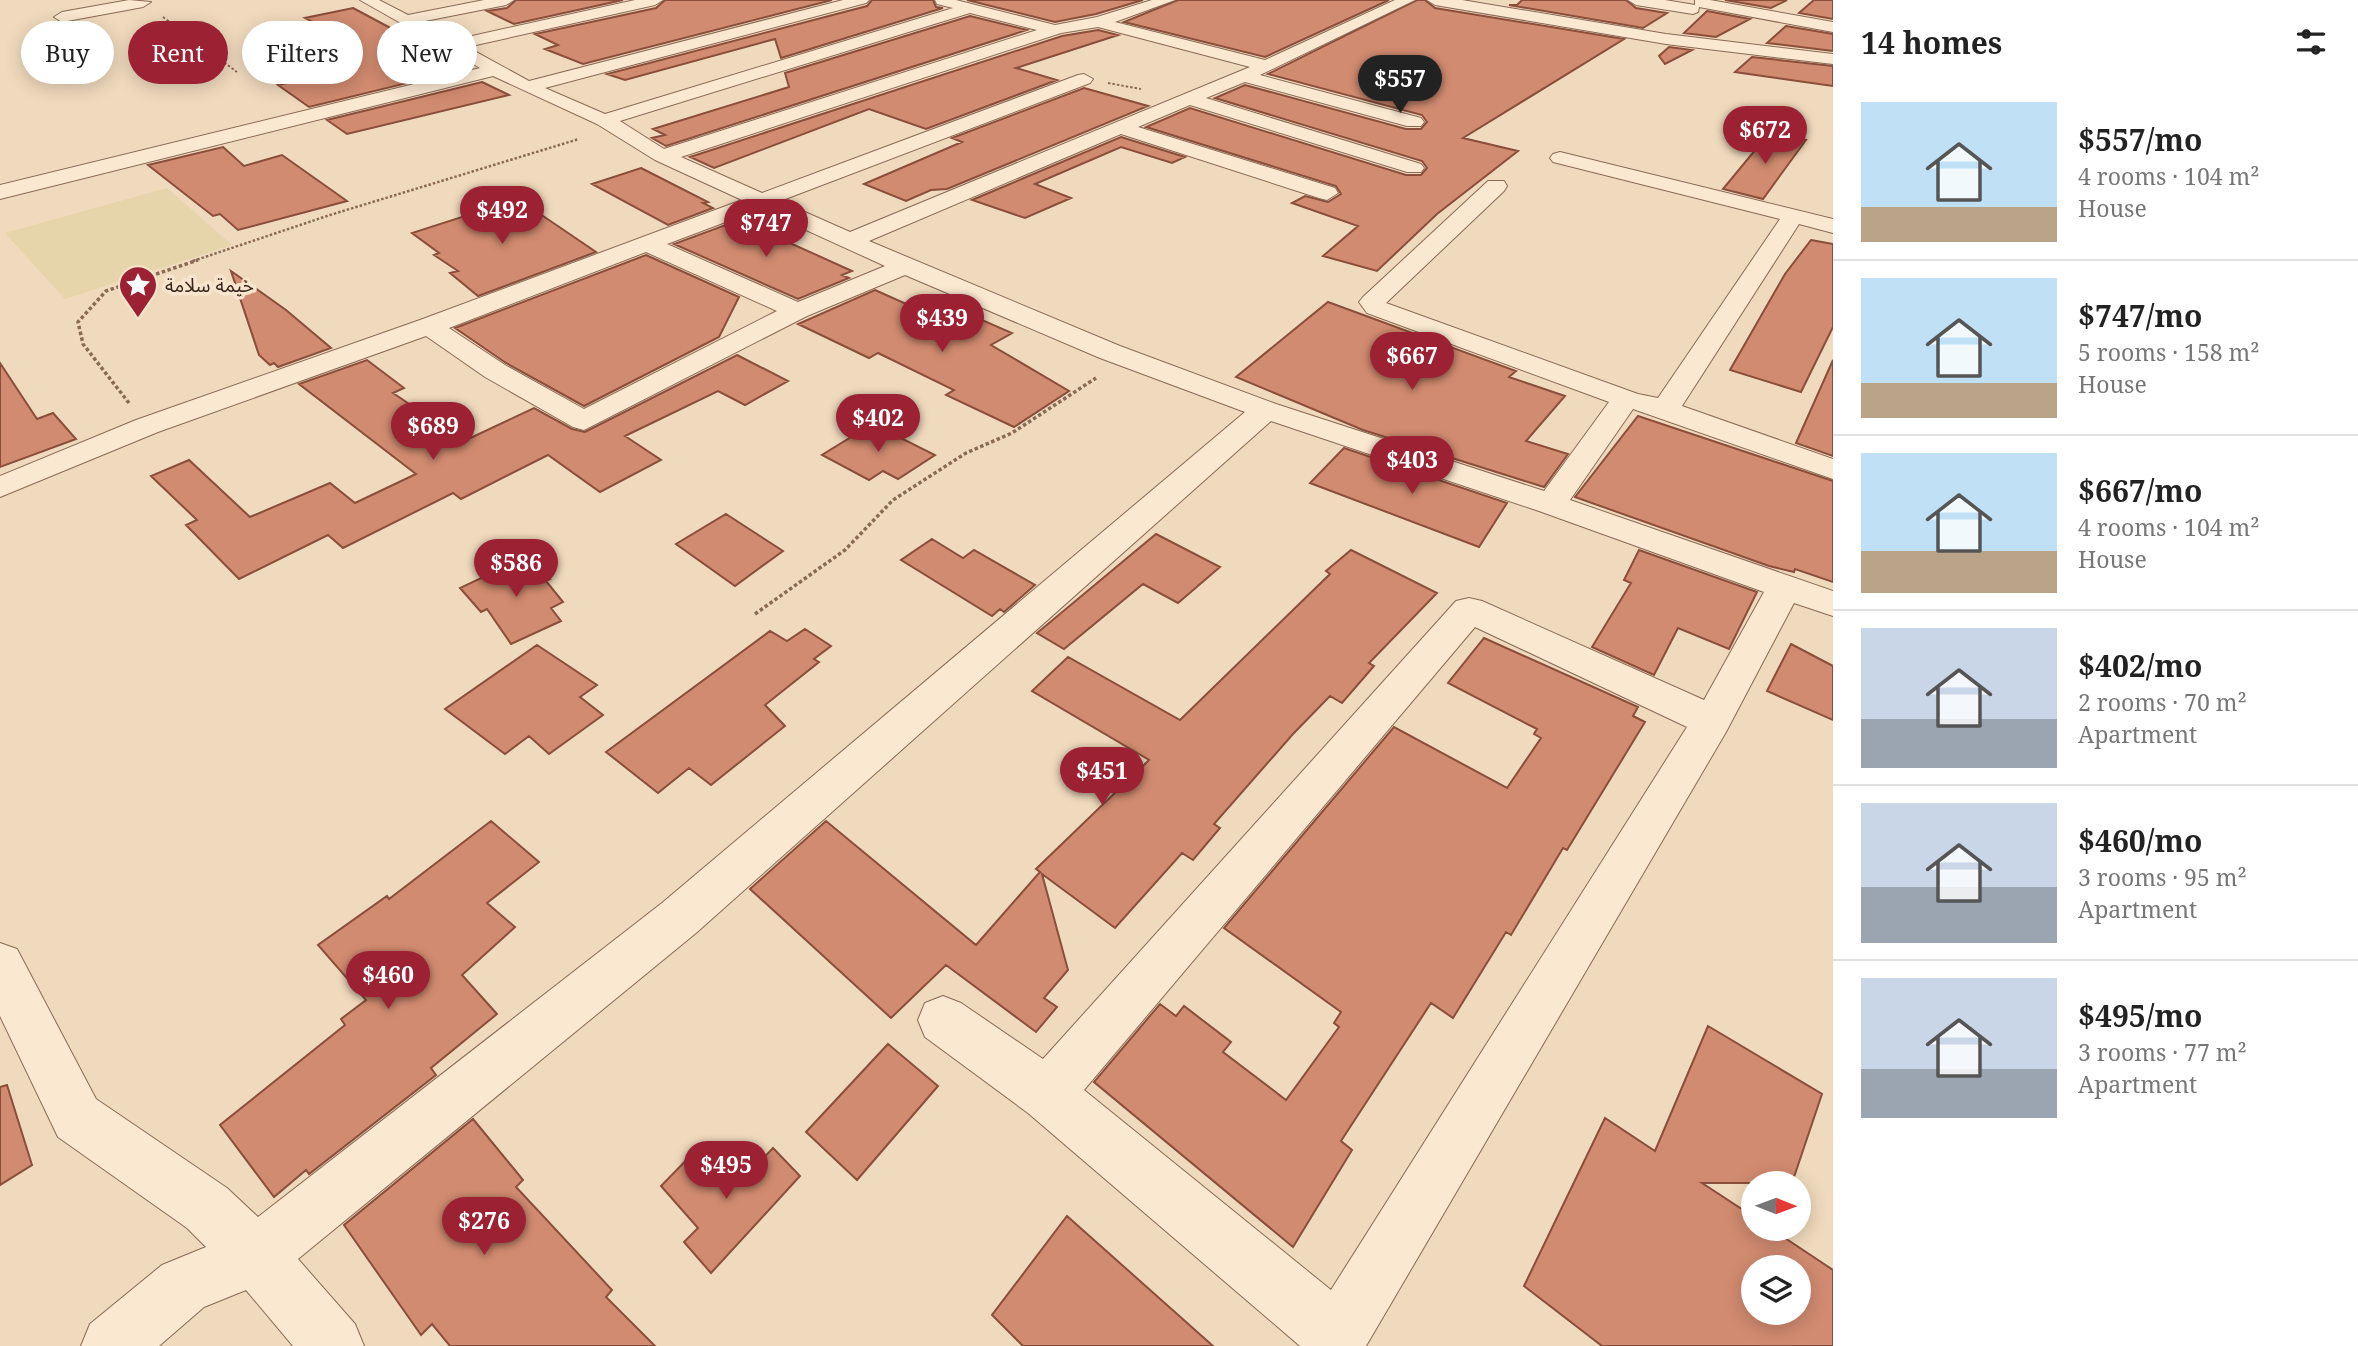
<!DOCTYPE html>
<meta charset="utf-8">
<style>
:root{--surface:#fff;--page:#f6f6f6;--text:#222;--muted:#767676;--line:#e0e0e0;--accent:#9c2233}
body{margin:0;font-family:"Noto Serif","Noto Sans Arabic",serif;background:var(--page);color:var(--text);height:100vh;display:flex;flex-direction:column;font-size:26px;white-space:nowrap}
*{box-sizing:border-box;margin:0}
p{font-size:23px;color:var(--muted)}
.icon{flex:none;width:38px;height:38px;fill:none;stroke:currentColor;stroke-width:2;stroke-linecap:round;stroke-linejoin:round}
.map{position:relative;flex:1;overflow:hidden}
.details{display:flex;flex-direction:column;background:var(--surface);width:525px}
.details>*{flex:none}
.top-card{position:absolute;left:21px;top:21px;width:665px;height:63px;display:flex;gap:14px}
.needle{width:46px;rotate:91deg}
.controls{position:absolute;left:1741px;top:1171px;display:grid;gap:14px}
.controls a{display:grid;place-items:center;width:70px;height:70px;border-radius:50%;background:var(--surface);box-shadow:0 4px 18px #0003;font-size:35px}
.price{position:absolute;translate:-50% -60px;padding:0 16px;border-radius:24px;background:var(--accent);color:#fff;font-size:23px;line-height:46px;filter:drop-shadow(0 2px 4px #0008)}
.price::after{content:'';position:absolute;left:50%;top:42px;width:21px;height:16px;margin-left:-10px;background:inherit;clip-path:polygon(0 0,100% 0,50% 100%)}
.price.active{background:#222;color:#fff}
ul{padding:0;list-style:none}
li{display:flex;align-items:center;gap:21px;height:175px;padding:0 28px}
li+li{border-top:2px solid var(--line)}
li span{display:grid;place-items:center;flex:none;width:196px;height:140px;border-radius:0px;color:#555}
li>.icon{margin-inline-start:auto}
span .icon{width:84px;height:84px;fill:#fffc;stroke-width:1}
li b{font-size:30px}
h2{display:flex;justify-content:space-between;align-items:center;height:84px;padding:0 28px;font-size:30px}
.tag{padding:0 24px;border-radius:32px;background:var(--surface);box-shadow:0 4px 18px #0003;font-size:24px;line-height:63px}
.tag.active{background:var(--accent);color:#fff}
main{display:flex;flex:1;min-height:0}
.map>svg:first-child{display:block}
</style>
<main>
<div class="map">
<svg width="1833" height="1346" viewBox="0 0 1833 1346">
<rect width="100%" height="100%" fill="#f0dabd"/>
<path fill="#e6d4aa" d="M 167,188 L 232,245 L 65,299 L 5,233 Z"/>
<path fill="#d18b70" stroke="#8a4e3a" stroke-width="2" fill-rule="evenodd" d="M 516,0 L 623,0 L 514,24 L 487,11 L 507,8 Z
M 665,0 L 832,0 L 583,64 L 545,49 L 558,45 L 535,34 L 656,8 Z
M 872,0 L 933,0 L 936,7 L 943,8 L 781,58 L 775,39 L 625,80 L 607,74 L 867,6 Z
M 967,0 L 1143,0 L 1096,14 L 1055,22 Z
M 1178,0 L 1389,0 L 1265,57 L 1124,22 Z
M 1417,0 L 1425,0 L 1435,8 L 1624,39 L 1463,138 L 1518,151 L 1437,214 L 1377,271 L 1323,256 L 1358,226 L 1292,203 L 1305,196 L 1328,202 L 1341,194 L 1336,186 L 1146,127 L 1190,108 L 1406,175 L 1421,175 L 1427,168 L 1422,161 L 1215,98 L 1245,85 L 1406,129 L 1421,129 L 1427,122 L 1422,115 L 1268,74 Z
M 1522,0 L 1626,0 L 1636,8 L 1667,13 L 1643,28 L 1509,5 L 1517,5 Z
M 1725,0 L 1787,0 L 1771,8 Z
M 1814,0 L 1833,0 L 1833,19 L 1799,13 Z
M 353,8 L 426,47 L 465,69 L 309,107 L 278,85 L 357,68 L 340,56 L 352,54 L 333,42 L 346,39 L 305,18 Z
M 1707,11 L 1750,19 L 1716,37 L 1684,33 Z
M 970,16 L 1027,30 L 666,146 L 652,138 L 665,135 L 653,129 L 789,87 L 785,73 Z
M 1786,26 L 1833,34 L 1833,51 L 1767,43 Z
M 1098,30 L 1118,35 L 1016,68 L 1057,80 L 926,129 L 869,109 L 714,168 L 690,157 L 1062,36 Z
M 1669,47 L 1692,50 L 1665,64 L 1659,56 Z
M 1752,57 L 1833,66 L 1833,86 L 1735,72 Z
M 482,82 L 509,95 L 347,134 L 327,120 Z
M 1084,88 L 1148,106 L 947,189 L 931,190 L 906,201 L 864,184 L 962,142 L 952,138 Z
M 1770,132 L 1806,140 L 1763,199 L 1723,189 Z
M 1121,137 L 1185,157 L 1172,163 L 1121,147 L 1035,184 L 1071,198 L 1025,218 L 972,200 Z
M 223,147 L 244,166 L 282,155 L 347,201 L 238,230 L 220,214 L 213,216 L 148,165 Z
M 641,168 L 708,202 L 703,203 L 713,208 L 668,225 L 592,184 Z
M 518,199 L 596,252 L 478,296 L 450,273 L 458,271 L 434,255 L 439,253 L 412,233 Z
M 739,220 L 852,271 L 842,275 L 849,278 L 798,299 L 674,244 Z
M 1811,240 L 1833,244 L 1833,327 L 1801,392 L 1730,370 L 1785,274 Z
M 646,255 L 739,297 L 719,337 L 584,406 L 506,363 L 455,328 Z
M 231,271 L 286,310 L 331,348 L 278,367 L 274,363 L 270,365 L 259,355 Z
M 875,290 L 955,326 L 973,316 L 1012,333 L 991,345 L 1069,391 L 1014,427 L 946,395 L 954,390 L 878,353 L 869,358 L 798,324 Z
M 1328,302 L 1516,371 L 1509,377 L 1565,396 L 1526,441 L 1568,454 L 1544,487 L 1363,430 L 1236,377 Z
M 737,355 L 788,381 L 745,405 L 718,391 L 625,436 L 661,460 L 600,492 L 548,455 L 461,499 L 453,493 L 343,548 L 328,535 L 239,579 L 186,525 L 197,520 L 151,476 L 189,460 L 250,517 L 330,483 L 355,503 L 416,474 L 299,384 L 367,360 L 404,388 L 393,393 L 464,441 L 534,408 L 572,429 L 585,432 Z
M 1833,360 L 1833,456 L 1796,443 Z
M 0,363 L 37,419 L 53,413 L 76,439 L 0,467 Z
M 1638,416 L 1833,481 L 1833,582 L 1795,569 L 1794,572 L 1769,566 L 1575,497 Z
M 869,426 L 877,426 L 935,455 L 898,479 L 883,471 L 869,480 L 822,455 Z
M 1344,448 L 1507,503 L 1479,547 L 1310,483 Z
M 726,514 L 783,551 L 735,586 L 676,544 Z
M 1156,534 L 1220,567 L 1178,603 L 1143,584 L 1064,649 L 1037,633 Z
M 932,539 L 963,558 L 974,550 L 1035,585 L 1004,612 L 1000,609 L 992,616 L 901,560 Z
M 1351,550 L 1437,593 L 1369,663 L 1374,666 L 1342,703 L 1330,696 L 1293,734 L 1214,824 L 1220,828 L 1193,860 L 1182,853 L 1115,928 L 1042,874 L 1068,970 L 1044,998 L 1057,1007 L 1036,1032 L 946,965 L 891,1018 L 750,889 L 826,821 L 976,945 L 1040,872 L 1036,869 L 1149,760 L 1032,691 L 1068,657 L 1180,720 L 1330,574 L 1326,571 Z
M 1639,550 L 1757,592 L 1729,649 L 1678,628 L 1654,675 L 1592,647 L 1631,583 L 1624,580 Z
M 528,556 L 550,579 L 546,581 L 563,602 L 551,608 L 561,621 L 511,644 L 487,609 L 481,612 L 460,588 Z
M 805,629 L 831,646 L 814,659 L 819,662 L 765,705 L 785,726 L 711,785 L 689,768 L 658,793 L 606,752 L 770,631 L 787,641 Z
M 1484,638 L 1638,707 L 1633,716 L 1645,722 L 1567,850 L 1563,848 L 1511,935 L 1506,932 L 1453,1018 L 1431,1003 L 1341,1141 L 1352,1150 L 1293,1247 L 1094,1082 L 1160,1004 L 1176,1016 L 1184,1006 L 1231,1042 L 1223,1052 L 1286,1100 L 1339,1027 L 1334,1023 L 1341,1012 L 1224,928 L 1394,727 L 1507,788 L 1541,738 L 1534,734 L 1537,729 L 1448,683 Z
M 1791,644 L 1833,666 L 1833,720 L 1767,691 Z
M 537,645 L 597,685 L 580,697 L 603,715 L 549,754 L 529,736 L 505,754 L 445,709 Z
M 491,821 L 539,862 L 487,903 L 515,927 L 462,975 L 497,1014 L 431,1068 L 436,1075 L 309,1174 L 306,1170 L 274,1197 L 220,1125 L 345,1025 L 341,1019 L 366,1000 L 318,945 L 387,896 L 389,899 Z
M 1708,1026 L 1822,1094 L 1792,1183 L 1702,1183 L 1754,1217 L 1754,1228 L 1770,1228 L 1833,1270 L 1833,1346 L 1602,1346 L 1524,1286 L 1605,1118 L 1655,1151 ZM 1754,1267 L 1799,1267 L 1799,1312 L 1754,1312 Z
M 888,1044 L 938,1086 L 857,1180 L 806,1132 Z
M 7,1085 L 32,1165 L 0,1185 L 0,1087 Z
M 473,1119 L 523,1180 L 516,1187 L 612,1290 L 606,1297 L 655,1346 L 450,1346 L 432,1324 L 421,1335 L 344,1225 Z
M 701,1145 L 739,1184 L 773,1148 L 800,1176 L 711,1273 L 684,1242 L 698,1228 L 661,1186 Z
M 1067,1216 L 1213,1346 L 1023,1346 L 992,1315 Z"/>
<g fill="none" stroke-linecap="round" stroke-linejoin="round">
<defs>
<path id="minor" d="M 129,0 L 151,2 L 143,7 L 62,22 L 54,17 L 62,12 Z
M 360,0 L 379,0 L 408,15 L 484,0 L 514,0 L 506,5 L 420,22 L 454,40 L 635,0 L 663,0 L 655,5 L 467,47 L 529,81 L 843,0 L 869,0 L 866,3 L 545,88 L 605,114 L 953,8 L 937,4 L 935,0 L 956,0 L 1055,25 L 1097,17 L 1152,0 L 1175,0 L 1115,22 L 1265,60 L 1395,0 L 1415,0 L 1260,75 L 1421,118 L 1424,122 L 1421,126 L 1407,126 L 1245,82 L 1206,98 L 1421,164 L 1424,168 L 1421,172 L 1407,172 L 1190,105 L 1138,127 L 1335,188 L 1338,193 L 1327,200 L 1319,198 L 1121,134 L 869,241 L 1120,346 L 1276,404 L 1544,491 L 1609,402 L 1367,313 L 1359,302 L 1363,297 L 1488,181 L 1504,181 L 1507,186 L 1504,191 L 1386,303 L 1638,394 L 1658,398 L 1780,219 L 1553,162 L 1550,158 L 1553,154 L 1560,152 L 1833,219 L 1833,233 L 1799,224 L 1682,406 L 1833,459 L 1833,479 L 1633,409 L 1570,500 L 1833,591 L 1833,616 L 1794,603 L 1726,732 L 1366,1346 L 1300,1346 L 1028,1113 L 925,1037 L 918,1020 L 925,1003 L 943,996 L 961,1003 L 1043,1059 L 1456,601 L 1469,598 L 1482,601 L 1704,700 L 1764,592 L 1539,511 L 1271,421 L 696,933 L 298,1259 L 355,1324 L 364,1346 L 293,1346 L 246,1290 L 204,1307 L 159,1346 L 81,1346 L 90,1324 L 162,1265 L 206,1247 L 187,1228 L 58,1137 L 0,1016 L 0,943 L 17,949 L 96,1099 L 227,1188 L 258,1217 L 662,903 L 1245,412 L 1100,358 L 905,275 L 807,316 L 584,430 L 573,427 L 485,377 L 426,336 L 158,432 L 0,497 L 0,476 L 136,420 L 420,320 L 742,200 L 655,160 L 597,124 L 493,76 L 0,199 L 0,185 L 480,68 ZM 970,13 L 1037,30 L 664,149 L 620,121 ZM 1098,27 L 1250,67 L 850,232 L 780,201 L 1090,83 L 1093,79 L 1084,74 L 1078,75 L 762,193 L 681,157 L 1061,33 ZM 760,209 L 885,266 L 798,302 L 667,244 ZM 646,252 L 777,311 L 584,409 L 505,365 L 449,328 ZM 1475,627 L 1687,727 L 1331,1290 L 1084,1090 Z
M 1427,0 L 1462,0 L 1666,34 L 1833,54 L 1833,64 L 1666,44 L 1435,5 Z
M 1628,0 L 1665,0 L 1695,5 L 1695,0 L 1710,0 L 1833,22 L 1833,32 L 1699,7 L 1698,12 L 1693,14 L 1636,5 Z"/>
</defs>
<use href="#minor" stroke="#896a55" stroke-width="2"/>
<path stroke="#896a55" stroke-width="2" stroke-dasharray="2.5 2" stroke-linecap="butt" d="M 163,17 L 237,72
M 1108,83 L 1141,89"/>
<path stroke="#896a55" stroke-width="2.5" stroke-dasharray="2.5 2" stroke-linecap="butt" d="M 193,261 L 330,215 L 579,139"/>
<path stroke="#896a55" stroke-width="3.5" stroke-dasharray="3.5 2.5" stroke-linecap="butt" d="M 129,403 L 83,344 L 78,322 L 106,291 L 198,260
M 755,614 L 845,550 L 893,500 L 966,453 L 1012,433 L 1096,378"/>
<use href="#minor" fill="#fbe8d0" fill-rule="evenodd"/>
</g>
<defs>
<symbol id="sight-pin" viewBox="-11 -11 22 30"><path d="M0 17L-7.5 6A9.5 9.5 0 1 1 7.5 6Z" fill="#9c2233" stroke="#f7e5cd"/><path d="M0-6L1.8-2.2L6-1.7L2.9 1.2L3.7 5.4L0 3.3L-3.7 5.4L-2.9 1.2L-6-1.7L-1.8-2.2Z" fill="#fff"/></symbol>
</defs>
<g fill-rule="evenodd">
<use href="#sight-pin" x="116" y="263" width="44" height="60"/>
</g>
<g text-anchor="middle" stroke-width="7" stroke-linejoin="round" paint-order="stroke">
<g font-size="19" fill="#37251b" stroke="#f7e5cd" text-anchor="start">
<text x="165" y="292">خيمة سلامة</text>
</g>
</g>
</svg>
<div class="controls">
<a><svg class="needle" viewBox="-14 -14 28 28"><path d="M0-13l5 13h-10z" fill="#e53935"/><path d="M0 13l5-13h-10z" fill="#767676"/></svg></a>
<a><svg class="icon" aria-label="layers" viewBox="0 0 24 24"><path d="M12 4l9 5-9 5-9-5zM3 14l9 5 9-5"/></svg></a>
</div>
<b class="price active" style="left:1400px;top:115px">$557</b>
<b class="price" style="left:1765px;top:166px">$672</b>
<b class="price" style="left:502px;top:246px">$492</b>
<b class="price" style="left:766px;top:259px">$747</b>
<b class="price" style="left:942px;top:354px">$439</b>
<b class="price" style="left:1412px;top:392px">$667</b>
<b class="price" style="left:878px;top:454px">$402</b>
<b class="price" style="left:433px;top:462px">$689</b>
<b class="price" style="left:1412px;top:496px">$403</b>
<b class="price" style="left:516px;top:599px">$586</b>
<b class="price" style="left:1102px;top:807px">$451</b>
<b class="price" style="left:388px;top:1011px">$460</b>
<b class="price" style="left:726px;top:1201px">$495</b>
<b class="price" style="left:484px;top:1257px">$276</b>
<div class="top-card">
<a class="tag">Buy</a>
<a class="tag active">Rent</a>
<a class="tag">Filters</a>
<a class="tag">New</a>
</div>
</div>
<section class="details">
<h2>14 homes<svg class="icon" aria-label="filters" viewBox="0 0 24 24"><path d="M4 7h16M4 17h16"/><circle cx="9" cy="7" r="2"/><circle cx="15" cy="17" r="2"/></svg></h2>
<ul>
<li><span style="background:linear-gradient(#bfe0f5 75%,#b9a48a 0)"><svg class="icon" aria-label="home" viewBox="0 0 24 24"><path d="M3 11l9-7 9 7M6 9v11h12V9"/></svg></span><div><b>$557/mo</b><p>4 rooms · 104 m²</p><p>House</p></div></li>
<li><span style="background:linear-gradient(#bfe0f5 75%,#b9a48a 0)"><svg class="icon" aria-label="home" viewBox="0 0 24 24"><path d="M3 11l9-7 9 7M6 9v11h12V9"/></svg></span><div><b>$747/mo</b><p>5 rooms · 158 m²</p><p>House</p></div></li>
<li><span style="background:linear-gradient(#bfe0f5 70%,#b9a48a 0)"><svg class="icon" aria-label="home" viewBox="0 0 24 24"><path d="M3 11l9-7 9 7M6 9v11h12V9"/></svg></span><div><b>$667/mo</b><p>4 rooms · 104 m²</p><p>House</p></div></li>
<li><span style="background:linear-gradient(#c9d6e8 65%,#9aa5b1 0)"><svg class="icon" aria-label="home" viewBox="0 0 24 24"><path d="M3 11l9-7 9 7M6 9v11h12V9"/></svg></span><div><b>$402/mo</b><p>2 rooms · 70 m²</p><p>Apartment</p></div></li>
<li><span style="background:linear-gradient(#c9d6e8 60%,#9aa5b1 0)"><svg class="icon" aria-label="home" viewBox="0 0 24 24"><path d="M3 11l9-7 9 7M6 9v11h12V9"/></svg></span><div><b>$460/mo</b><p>3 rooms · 95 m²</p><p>Apartment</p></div></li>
<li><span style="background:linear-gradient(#c9d6e8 65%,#9aa5b1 0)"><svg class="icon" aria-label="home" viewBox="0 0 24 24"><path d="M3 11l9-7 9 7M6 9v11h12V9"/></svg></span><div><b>$495/mo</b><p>3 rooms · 77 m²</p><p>Apartment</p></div></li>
</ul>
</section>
</main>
